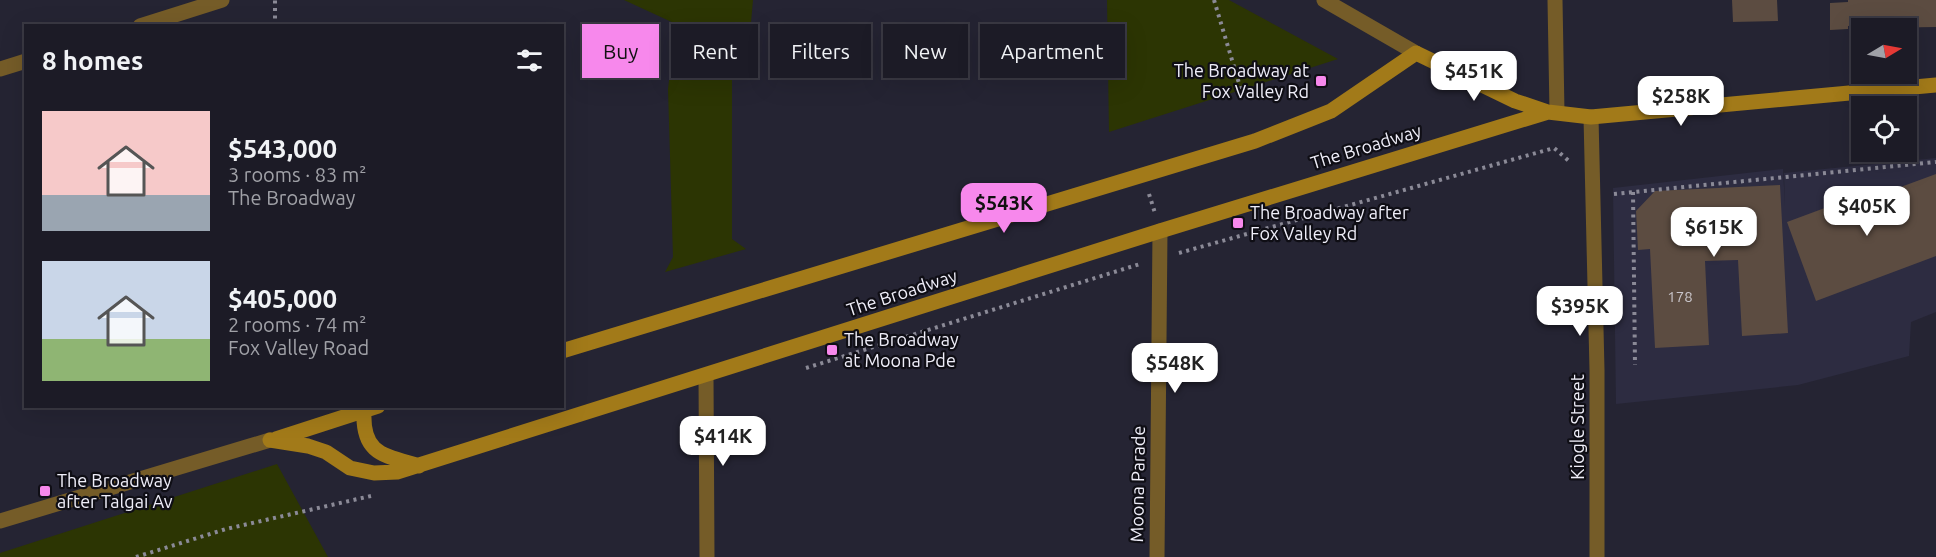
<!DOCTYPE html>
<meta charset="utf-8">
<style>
:root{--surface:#1c1b26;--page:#25242e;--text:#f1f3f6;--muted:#a0a1a7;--line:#3a3943;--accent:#f788ec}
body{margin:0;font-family:Ubuntu,sans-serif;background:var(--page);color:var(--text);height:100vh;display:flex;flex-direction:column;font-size:22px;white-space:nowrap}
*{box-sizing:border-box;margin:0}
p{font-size:20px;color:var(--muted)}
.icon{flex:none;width:33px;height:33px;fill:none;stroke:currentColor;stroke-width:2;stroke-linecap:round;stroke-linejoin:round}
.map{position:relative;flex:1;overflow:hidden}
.details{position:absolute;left:24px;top:24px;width:540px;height:384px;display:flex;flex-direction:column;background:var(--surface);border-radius:0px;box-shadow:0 6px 24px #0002,0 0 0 2px var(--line)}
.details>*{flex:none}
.guide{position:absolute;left:582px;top:24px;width:570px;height:54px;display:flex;gap:12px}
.needle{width:39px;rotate:80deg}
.controls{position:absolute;left:1851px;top:18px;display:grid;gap:12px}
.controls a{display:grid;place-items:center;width:66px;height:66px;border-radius:0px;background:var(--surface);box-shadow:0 6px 24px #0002,0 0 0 2px var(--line);font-size:30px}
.price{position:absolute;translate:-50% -51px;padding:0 14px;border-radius:12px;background:#fff;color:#222;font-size:20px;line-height:39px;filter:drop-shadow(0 2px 3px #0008)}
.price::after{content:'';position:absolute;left:50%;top:36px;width:18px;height:14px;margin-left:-9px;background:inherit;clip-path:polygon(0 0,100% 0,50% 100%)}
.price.selected{background:var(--accent);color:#111}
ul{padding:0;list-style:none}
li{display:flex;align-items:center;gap:18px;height:150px;padding:0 18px}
li span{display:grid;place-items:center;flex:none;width:168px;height:120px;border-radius:0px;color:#555}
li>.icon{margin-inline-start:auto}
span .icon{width:72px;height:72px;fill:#fffc;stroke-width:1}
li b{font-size:26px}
h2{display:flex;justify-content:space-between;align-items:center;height:72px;padding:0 18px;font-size:26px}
.tag{padding:0 21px;border-radius:0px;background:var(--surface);box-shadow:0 6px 24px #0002,0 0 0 2px var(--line);font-size:21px;line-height:54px}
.tag.selected{background:var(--accent);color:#111}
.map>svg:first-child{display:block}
</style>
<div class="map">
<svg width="1936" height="557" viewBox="0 0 1936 557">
<rect width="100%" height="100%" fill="#252433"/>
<path fill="#2d2c41" d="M 1936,158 L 1936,312 L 1911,322 L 1909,356 L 1798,385 L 1616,404 L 1613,188 L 1783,169 L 1785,207 L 1784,173 Z"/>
<path fill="#2c3503" d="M 624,0 L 753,0 L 748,56 L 732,63 L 732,239 L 746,249 L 665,272 L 673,257 L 668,89 L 676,24 Z
M 1107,0 L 1229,0 L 1338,59 L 1109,132 Z
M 277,464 L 328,557 L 0,557 L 0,553 Z"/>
<path fill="#5c4c41" d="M 1732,0 L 1777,0 L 1778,21 L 1733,22 Z
M 1848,0 L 1936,0 L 1936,27 L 1873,28 L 1873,25 L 1848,26 L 1848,29 L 1830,30 L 1830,3 L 1848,2 Z
M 1936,174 L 1936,256 L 1816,301 L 1787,222 L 1876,189 L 1879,195 Z
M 1780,185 L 1788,333 L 1742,336 L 1738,260 L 1705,261 L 1709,345 L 1655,348 L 1650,249 L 1638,250 L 1636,211 L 1655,191 Z"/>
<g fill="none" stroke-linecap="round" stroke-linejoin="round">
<path stroke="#8b8a97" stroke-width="4" stroke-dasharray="3 4.5" stroke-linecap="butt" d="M 1214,0 L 1241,90
M 275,26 L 275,0
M 1633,192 L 1635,365
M 1149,194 L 1155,213
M 1614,194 L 1936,162
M 1179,253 L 1554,148 L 1569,161
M 806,368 L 1140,264
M 136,557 L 226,529 L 371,496"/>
<path stroke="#755c28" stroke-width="15" d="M 1324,0 L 1416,53
M 1555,0 L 1557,112
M 140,26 L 222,0
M 0,69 L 26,61
M 1591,117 L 1597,370 L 1597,557
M 706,376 L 707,557
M 0,521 L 270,440
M 1157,557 L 1160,231"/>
<path stroke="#a27a19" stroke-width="15" d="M 562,351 L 1255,141 L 1331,111 L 1416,53 L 1515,101 L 1548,112 L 1591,117 L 1936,85
M 364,411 C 362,454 383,455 419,466
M 276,439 L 378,406
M 270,440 L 308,446 L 326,452 L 350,468 L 374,473 L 397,472 L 1160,231 L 1548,112"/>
</g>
<g fill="#f788ec" stroke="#0f0e15" stroke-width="2">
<rect x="1315" y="75" width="12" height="12" rx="3"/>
<rect x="1232" y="217" width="12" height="12" rx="3"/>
<rect x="826" y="344" width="12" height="12" rx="3"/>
<rect x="39" y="485" width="12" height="12" rx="3"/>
</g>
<g text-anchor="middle" stroke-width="4.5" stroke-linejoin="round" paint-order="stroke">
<g font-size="15" fill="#cac6cb">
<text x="1680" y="302">178</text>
</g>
<g font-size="18" fill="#efeef9" stroke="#0f0e15" text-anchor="start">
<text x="1309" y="77" text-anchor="end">The Broadway at<tspan x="1309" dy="21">Fox Valley Rd</tspan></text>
<text x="1250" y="219">The Broadway after<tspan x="1250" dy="21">Fox Valley Rd</tspan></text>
<text x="844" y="346">The Broadway<tspan x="844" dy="21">at Moona Pde</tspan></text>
<text x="57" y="487">The Broadway<tspan x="57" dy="21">after Talgai Av</tspan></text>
</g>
<g font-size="18" fill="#efeef9" stroke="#0f0e15">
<text transform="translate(1366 147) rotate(-17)" y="6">The Broadway</text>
<text transform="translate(902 293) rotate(-18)" y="6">The Broadway</text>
<text transform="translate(1578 427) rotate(-90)" y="6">Kiogle Street</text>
<text transform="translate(1138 484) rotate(-89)" y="6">Moona Parade</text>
</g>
</g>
</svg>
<div class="controls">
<a><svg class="needle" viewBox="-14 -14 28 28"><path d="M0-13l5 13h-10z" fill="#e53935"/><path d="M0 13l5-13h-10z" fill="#a0a1a7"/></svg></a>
<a><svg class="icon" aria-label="locate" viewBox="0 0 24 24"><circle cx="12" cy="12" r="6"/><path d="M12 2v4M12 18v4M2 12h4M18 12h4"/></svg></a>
</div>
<b class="price" style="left:1474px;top:102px">$451K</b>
<b class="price" style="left:1681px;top:127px">$258K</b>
<b class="price selected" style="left:1004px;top:234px">$543K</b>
<b class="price" style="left:1867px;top:237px">$405K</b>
<b class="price" style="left:1714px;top:258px">$615K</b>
<b class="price" style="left:1580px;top:337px">$395K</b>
<b class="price" style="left:1175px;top:394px">$548K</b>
<b class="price" style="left:723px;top:467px">$414K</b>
<div class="guide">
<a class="tag selected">Buy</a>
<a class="tag">Rent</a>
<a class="tag">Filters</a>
<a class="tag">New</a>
<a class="tag">Apartment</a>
</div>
<section class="details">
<h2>8 homes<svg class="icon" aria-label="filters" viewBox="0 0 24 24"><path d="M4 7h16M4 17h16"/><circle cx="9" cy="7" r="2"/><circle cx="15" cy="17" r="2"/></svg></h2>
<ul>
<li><span style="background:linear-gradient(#f6c9c9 70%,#9aa5b1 0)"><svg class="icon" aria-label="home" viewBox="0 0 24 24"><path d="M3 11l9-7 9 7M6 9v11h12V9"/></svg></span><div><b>$543,000</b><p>3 rooms · 83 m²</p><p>The Broadway</p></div></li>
<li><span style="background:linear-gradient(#c9d6e8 65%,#8fb573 0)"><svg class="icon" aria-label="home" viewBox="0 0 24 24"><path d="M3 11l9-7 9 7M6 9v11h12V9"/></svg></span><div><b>$405,000</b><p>2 rooms · 74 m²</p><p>Fox Valley Road</p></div></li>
</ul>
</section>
</div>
